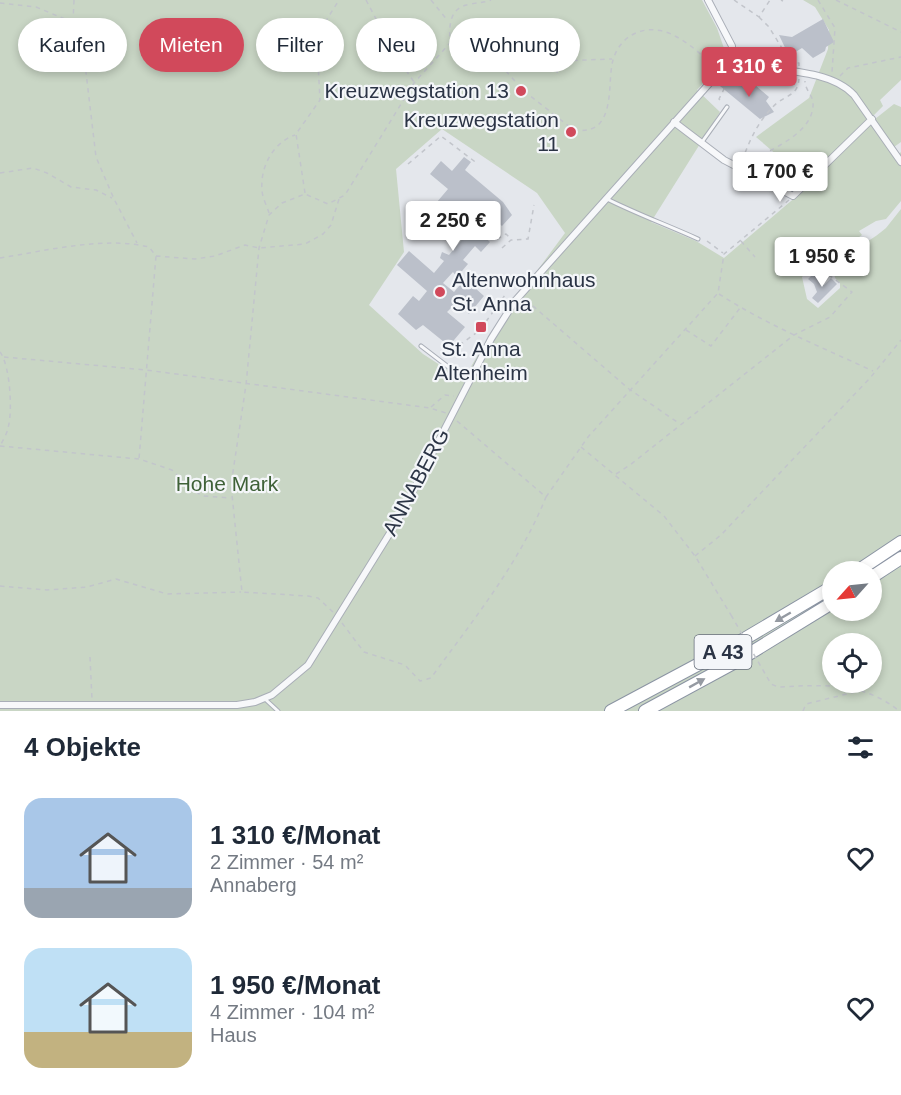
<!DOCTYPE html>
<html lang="de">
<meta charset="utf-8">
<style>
:root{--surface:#fff;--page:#f6f6f7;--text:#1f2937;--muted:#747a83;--accent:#d1495b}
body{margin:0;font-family:Helvetica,sans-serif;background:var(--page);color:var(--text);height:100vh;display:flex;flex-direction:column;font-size:22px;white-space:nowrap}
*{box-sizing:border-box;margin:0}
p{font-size:20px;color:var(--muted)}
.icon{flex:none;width:33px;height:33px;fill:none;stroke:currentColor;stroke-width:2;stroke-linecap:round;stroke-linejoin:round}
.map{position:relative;height:711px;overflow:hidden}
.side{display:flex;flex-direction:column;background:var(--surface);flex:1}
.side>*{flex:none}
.hud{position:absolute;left:18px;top:18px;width:600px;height:54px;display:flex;gap:12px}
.needle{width:39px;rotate:243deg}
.buttons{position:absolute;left:822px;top:561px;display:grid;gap:12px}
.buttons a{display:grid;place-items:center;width:60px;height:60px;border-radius:50%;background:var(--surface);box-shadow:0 3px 9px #0003;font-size:30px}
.price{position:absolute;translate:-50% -51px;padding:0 14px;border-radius:6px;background:#fff;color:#222;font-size:20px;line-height:39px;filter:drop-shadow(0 2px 3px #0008)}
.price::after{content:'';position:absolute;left:50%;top:36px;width:18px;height:14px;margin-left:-9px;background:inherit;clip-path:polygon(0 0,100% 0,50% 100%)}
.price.active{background:var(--accent);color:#fff}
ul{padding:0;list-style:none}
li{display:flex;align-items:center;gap:18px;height:150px;padding:0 24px}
li span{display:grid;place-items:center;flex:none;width:168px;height:120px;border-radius:18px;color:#555}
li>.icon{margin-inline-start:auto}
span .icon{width:72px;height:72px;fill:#fffc;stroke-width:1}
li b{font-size:26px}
h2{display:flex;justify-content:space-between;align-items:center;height:72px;padding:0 24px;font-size:26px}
.pill{padding:0 21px;border-radius:27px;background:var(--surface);box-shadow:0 3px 9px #0003;font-size:21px;line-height:54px}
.pill.active{background:var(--accent);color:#fff}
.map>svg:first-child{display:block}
</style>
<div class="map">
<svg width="901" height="711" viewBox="0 0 901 711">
<rect width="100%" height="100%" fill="#e4e7ec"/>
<path fill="#c9d6c5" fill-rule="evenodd" d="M 0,0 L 702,0 L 717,28 L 727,57 L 697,90 L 720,112 L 651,222 L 696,241 L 724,258 L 811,184 L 756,137 L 809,98 L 828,49 L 829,30 L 815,7 L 803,0 L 901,0 L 901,80 L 880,100 L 883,106 L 873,116 L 875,119 L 894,104 L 901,107 L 901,142 L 894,147 L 899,154 L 901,152 L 901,201 L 886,219 L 876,221 L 859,231 L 862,235 L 852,242 L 849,238 L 846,240 L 849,244 L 833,256 L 830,253 L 809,268 L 802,277 L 807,299 L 818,308 L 840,288 L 840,283 L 835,278 L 834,271 C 847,251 869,243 886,228 C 891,222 896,215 901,209 L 901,711 L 0,711 ZM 442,129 L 537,193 L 565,233 L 491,333 L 463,380 L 423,354 L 369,305 L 404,252 L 396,169 ZM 832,572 L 872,572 L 872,610 L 832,610 ZM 832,644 L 872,644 L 872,682 L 832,682 Z"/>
<path fill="#bbc0ca" d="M 823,19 L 834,42 L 826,47 L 825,51 L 813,58 L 802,48 L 789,56 L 779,35 L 792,37 Z
M 737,79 L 751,91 L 755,85 L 769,97 L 766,101 L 774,112 L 760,119 L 720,86 L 725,80 L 730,85 Z
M 464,157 L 471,162 L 465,170 L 503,202 L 512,215 L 502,226 L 492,218 L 479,232 L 490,242 L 481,252 L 475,246 L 463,260 L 468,264 L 457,277 L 453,272 L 443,283 L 454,292 L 465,279 L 484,296 L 469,314 L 456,303 L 447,312 L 465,327 L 449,346 L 423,325 L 416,330 L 398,314 L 413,296 L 419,301 L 427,291 L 397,265 L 409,251 L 434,273 L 444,261 L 440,258 L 442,252 L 449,255 L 464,237 L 431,209 L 448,189 L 430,174 L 441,161 L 452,171 Z
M 813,274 L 824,285 L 831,278 L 837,284 L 818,303 L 812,298 L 817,292 L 814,284 L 808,279 Z"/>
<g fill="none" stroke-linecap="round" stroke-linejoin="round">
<defs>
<path id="service" d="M 702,142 L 727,107
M 607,199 C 637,214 667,225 698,239
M 421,346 L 468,382
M 265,699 L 278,711"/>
<path id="minor" d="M 732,58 L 739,64 L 749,66 C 782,71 831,70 854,95 L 901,162
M 674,122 L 724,160 L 793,196 L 872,119
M 0,705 L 237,705 L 255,702 L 272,695 L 308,665 L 398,520 L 491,339 L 515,301 L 732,58 L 732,46 L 708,0"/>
<path id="motorway" d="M 856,572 L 901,542
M 872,577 L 901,558
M 611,711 L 729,648 L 832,587
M 645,711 L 739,660 L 832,603"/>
</defs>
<use href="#service" stroke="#a9aeb7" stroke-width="5"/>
<use href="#minor" stroke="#a9aeb7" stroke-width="8"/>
<use href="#motorway" stroke="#8b94a3" stroke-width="14"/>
<path stroke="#c2c5cb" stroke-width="1.5" stroke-dasharray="4.5 4.5" stroke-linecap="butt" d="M 74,0 L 73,22 L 85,64 L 96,157 L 114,199 L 137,243
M 366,0 L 393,51 L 414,82
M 431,0 L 448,21
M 734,0 L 759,17 L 770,0
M 781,0 L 783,1
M 818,0 L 835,28 L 832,72
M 836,0 L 901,32
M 0,3 L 36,7 L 72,22
M 759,17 L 769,27 L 791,63 L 799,63 L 799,66
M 451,43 L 495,59 L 524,91 L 575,131 C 585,130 593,131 600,123 C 613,107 608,79 613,60 C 621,32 650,22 675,36 C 689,43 703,56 715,67
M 495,59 L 506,52 L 559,61 L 612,59
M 557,73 L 559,62
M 840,76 L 848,68 L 901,57
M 719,82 L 725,87 L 719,99 L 722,102
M 742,161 C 750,139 759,119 777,103 C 787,95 798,95 799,79
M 746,163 C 769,150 815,134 813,102 C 812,95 805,89 805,81
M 408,164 L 441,136 L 478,164
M 0,173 L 33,168 L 47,173 L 71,187 L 96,190 L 112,198
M 305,193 L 296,134 L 320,100 L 318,63 L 324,24 L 339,0
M 269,213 C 267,206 262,197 262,190 C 260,166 274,142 295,135
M 497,239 L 506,234 L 511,239
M 707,241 L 723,253
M 741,241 L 755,257
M 502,248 L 511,240 L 528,239 L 534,205
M 156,256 L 195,259 L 215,256 L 245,245 L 259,248 L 305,244 L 323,234 L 331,225 L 339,199
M 0,258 C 45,251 104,236 149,247 L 156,256 L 139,459
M 719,294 C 767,325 821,347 873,371
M 526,300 L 629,389 L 680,424
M 686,330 L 711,346 L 740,308
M 0,352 C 10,365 13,411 8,428 C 7,434 3,440 0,446
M 445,356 L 480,330 L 505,295
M 4,357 L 146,370 L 430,408 L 446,413
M 431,407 L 445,395 L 454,396
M 457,421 L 546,497 L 588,437 L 718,293 L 724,254 L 789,200
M 0,446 L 139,459 L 172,470 L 193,491 L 204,496 L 231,498
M 581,447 L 664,516 L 695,556 L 731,615
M 616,474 L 630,465 L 794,335 L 830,317 L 852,292 L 814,264
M 695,556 L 721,535 L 870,378 L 901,340
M 0,586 L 47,590 L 87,587 L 116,579 L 167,594 L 241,592
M 333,612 L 318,598 L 308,596 L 242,592 L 231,485 L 246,385 L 259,248 L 269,215 L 282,203 L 305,194 L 328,204 L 345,195 L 414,83 L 450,43 C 449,25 449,7 471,4 C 478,2 484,3 491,0
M 342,623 L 364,652 L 405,665 L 420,681 L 431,678 C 473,620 519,564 546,497
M 90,657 L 92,699
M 767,677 L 771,684 L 778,687 C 821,685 863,681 899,711
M 803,711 L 806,704 L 859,691"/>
<use href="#service" stroke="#f7f8fa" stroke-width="3"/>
<use href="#minor" stroke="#f7f8fa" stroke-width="6"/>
<use href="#motorway" stroke="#fff" stroke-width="12"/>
<path stroke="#c2c5cb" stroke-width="1.5" stroke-dasharray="4.5 4.5" stroke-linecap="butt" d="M 731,615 L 767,677"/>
</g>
<defs><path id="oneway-solid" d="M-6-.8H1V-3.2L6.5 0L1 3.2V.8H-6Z" transform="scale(1.5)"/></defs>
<g fill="#959aa2">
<use href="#oneway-solid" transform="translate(783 617) rotate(150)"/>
<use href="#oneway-solid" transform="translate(697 683) rotate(-29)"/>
</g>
<g fill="#d1495b" stroke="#f4f6f9" stroke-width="2">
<circle cx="521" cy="91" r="6"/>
<circle cx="571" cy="132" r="6"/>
<circle cx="440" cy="292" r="6"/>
<rect x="475" y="321" width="12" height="12" rx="3"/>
</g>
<g text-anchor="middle" stroke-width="4.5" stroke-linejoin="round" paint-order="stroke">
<rect fill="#f4f6f9" stroke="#676e7b" stroke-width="1.5" x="694.5" y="635" width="57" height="34" rx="4.5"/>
<g font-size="20" font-weight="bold" fill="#2b3445">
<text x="723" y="659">A 43</text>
</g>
<g font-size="21" fill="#2b3445" stroke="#f4f6f9" text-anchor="end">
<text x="509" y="98">Kreuzwegstation 13</text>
<text x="559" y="127">Kreuzwegstation<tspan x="559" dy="24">11</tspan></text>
<text x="452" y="287" text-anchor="start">Altenwohnhaus<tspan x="452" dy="24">St. Anna</tspan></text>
<text x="481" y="356" text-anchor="middle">St. Anna<tspan x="481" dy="24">Altenheim</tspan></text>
</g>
<g font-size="21" fill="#2b3445" stroke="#f4f6f9">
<text transform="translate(416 482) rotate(-62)" y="7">ANNABERG</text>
</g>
<g font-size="21" fill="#3f6138" stroke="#f4f6f9">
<text x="227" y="491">Hohe Mark</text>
</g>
</g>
</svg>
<div class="buttons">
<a><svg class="needle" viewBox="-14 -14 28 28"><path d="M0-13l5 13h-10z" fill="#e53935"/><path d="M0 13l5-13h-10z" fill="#747a83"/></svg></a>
<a><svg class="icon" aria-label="locate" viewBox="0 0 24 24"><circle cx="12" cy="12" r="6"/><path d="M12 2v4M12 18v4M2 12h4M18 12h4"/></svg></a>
</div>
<b class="price active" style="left:749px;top:98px">1 310 €</b>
<b class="price" style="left:780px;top:203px">1 700 €</b>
<b class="price" style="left:453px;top:252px">2 250 €</b>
<b class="price" style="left:822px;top:288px">1 950 €</b>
<div class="hud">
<a class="pill">Kaufen</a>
<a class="pill active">Mieten</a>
<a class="pill">Filter</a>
<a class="pill">Neu</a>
<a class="pill">Wohnung</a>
</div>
</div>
<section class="side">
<h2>4 Objekte<svg class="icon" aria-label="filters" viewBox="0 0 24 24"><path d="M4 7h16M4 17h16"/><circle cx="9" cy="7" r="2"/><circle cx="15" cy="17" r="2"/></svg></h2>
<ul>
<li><span style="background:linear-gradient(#a9c7e8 75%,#9aa5b1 0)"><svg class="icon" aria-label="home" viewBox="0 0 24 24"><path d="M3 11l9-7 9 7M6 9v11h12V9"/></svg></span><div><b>1 310 €/Monat</b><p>2 Zimmer · 54 m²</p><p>Annaberg</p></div><svg class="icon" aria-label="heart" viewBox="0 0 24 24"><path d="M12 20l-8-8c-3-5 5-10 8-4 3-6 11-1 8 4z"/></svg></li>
<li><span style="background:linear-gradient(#bfe0f5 70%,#c2b280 0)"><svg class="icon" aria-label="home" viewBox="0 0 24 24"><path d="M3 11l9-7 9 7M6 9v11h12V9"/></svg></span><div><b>1 950 €/Monat</b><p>4 Zimmer · 104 m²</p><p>Haus</p></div><svg class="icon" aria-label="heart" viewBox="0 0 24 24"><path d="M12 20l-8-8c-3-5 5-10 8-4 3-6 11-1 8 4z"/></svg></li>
</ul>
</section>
